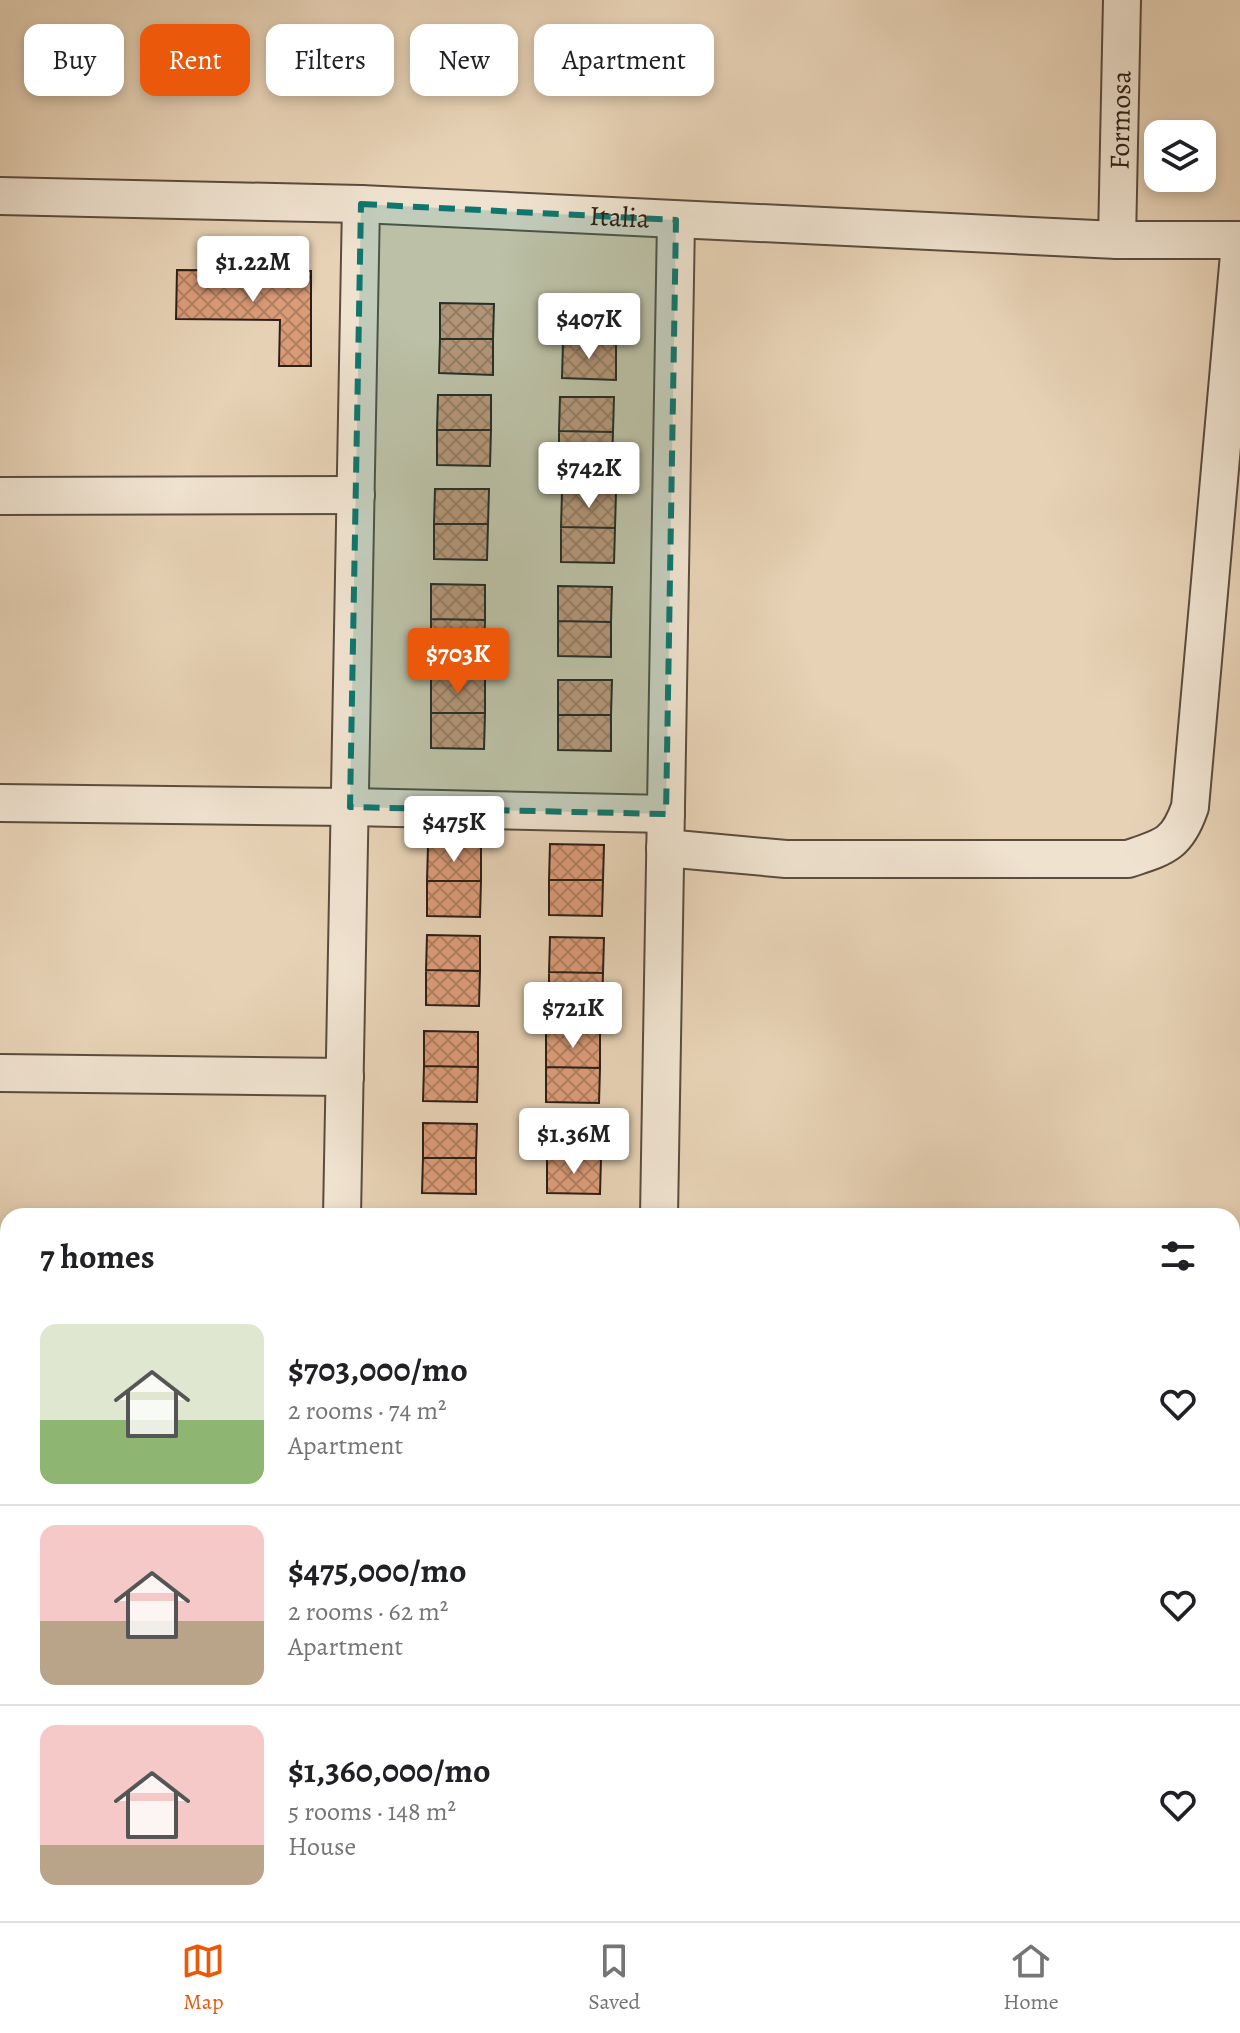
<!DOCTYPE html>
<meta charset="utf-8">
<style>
:root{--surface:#fff;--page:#f2f2f2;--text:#202124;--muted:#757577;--line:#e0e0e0;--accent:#ea580c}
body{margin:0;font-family:Alegreya,serif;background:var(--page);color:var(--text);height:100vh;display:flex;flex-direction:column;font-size:30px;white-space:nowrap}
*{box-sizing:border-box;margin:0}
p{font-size:26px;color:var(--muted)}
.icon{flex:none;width:44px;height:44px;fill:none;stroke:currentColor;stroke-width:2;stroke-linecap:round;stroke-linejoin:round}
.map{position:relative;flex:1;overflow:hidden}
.details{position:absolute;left:0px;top:1208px;width:1240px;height:714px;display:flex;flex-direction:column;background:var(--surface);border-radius:24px 24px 0 0;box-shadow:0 4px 12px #0003}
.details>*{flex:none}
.top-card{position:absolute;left:24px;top:24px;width:800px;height:72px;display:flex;gap:16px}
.buttons{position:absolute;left:1144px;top:120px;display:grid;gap:16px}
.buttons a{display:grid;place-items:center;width:72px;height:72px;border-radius:16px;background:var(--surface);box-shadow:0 4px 12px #0003;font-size:40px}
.price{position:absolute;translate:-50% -68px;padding:0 18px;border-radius:8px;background:#fff;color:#222;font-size:26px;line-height:52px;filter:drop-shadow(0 2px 4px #0008)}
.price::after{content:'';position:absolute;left:50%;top:48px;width:24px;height:18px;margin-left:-12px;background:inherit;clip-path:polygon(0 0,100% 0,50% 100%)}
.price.on{background:var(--accent);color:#fff}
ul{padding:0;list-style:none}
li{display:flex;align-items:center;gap:24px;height:200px;padding:0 40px}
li+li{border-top:2px solid var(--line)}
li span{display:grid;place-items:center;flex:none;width:224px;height:160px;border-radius:16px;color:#555}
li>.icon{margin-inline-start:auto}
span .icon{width:96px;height:96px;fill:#fffc;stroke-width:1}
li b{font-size:34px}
h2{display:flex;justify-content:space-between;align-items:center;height:96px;padding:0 40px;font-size:34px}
.pill{padding:0 28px;border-radius:16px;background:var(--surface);box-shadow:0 4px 12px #0003;font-size:28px;line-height:72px}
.pill.on{background:var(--accent);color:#fff}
.tab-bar{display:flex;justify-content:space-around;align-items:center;height:112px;border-top:2px solid var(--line);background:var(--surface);font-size:22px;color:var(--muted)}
.tab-bar a{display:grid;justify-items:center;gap:4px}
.tab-bar .on{color:var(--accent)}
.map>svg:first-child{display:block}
</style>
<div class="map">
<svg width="1240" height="1921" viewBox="0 0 1240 1921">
<defs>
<pattern id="building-cross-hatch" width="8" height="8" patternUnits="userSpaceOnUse" patternTransform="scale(2)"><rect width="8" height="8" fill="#db9c78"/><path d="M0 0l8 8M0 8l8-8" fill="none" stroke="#b27f61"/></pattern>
</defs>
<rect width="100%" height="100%" fill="#e7d2b5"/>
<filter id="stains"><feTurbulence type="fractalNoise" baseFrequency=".0025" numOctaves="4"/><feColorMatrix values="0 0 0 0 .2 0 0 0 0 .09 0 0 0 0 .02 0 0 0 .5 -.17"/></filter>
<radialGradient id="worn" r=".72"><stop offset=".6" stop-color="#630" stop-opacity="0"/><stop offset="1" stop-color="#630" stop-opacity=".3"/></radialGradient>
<path fill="url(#building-cross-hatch)" stroke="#2c1f18" stroke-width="2" d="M 177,270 L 311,271 L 311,366 L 279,366 L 280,320 L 176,319 Z
M 440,303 L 494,304 L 493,339 L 440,339 Z
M 563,309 L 617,309 L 616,344 L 563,343 Z
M 440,339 L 493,339 L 493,375 L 439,373 Z
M 563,343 L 616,344 L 616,380 L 562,378 Z
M 438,395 L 491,395 L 491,430 L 437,430 Z
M 560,397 L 614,397 L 613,432 L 559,431 Z
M 437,430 L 491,430 L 490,466 L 437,465 Z
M 559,431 L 613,432 L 612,468 L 559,467 Z
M 435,489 L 489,489 L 488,524 L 434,524 Z
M 562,492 L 616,492 L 615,528 L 561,527 Z
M 434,524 L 488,524 L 487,560 L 434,559 Z
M 561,527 L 615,528 L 614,563 L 561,562 Z
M 431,584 L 485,585 L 485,620 L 431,619 Z
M 558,586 L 612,587 L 611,622 L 558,621 Z
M 431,619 L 485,620 L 484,655 L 431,654 Z
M 558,621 L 611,622 L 611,657 L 558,656 Z
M 431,678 L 485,678 L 485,713 L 431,713 Z
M 558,680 L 612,680 L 611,715 L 558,715 Z
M 431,713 L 485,713 L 484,749 L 431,748 Z
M 558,715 L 611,715 L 611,751 L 558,750 Z
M 550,844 L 604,845 L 603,880 L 549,880 Z
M 428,846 L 481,846 L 481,881 L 427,881 Z
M 549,880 L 603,880 L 602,916 L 549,915 Z
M 427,881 L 481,881 L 480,917 L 427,916 Z
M 427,935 L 480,936 L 480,971 L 426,970 Z
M 550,937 L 604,938 L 603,973 L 549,972 Z
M 426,970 L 480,971 L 479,1006 L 426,1005 Z
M 549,972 L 603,973 L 602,1009 L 549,1008 Z
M 424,1031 L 478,1032 L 478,1067 L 424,1066 Z
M 546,1032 L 600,1033 L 600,1068 L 546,1067 Z
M 424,1066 L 478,1067 L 477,1102 L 423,1101 Z
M 546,1067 L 600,1068 L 599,1103 L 546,1102 Z
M 423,1123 L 477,1124 L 476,1158 L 423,1158 Z
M 547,1123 L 601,1124 L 601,1158 L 547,1158 Z
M 423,1158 L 476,1158 L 476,1194 L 422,1193 Z
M 547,1158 L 601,1158 L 600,1194 L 547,1193 Z
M 420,1210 L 473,1211 L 473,1216 L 420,1216 Z
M 0,1378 L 4,1378 L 4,1424 L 0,1424 Z
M 5,1378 L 8,1378 L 8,1424 L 4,1424 Z
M 0,1485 L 3,1485 L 3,1532 L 0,1532 Z
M 3,1485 L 8,1486 L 8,1532 L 3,1532 Z"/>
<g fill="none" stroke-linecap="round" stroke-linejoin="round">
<defs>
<g id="minor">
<path id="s1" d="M 0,196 L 361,204 L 1117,240 L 1240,240"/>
<path id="s2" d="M 1117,240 L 1122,0"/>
<path d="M 0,496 L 356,495"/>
<path d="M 0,803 L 350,807 L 666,814"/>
<path d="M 665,848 L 786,859 L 1128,859 C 1164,847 1177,845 1190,807 L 1240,243"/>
<path d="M 0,1073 L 345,1077"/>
<path d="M 342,1216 L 361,204"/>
<path d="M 659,1216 L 676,220"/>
<path d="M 0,1335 L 8,1335"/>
<path d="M 1232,1410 L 1240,1410"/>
<path d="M 0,1616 L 8,1616"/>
<path d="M 1232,1702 L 1240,1702"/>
<path d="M 0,1878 L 8,1878"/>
<path d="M 328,1921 L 328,1914"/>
<path d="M 647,1921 L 647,1914"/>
<path d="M 1195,1921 L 1195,1914"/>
</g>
</defs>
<use href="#minor" stroke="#5b4c3f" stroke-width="40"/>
<use href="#minor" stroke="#efe2cf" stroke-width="36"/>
</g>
<path fill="#0f766e" fill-opacity="0.2" stroke="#0f766e" stroke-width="6" stroke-dasharray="16 10" stroke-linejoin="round" d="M 361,204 L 676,220 L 666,814 L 350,807 Z"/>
<g text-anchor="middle" stroke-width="6" stroke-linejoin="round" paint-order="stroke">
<g font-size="28" fill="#2c1f18" stroke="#efe2cf">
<text dy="10" stroke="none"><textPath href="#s2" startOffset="120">Formosa</textPath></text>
<text dy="10" stroke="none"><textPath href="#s1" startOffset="620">Italia</textPath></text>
</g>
</g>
<rect width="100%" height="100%" filter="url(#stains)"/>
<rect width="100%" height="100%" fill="url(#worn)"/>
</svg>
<div class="buttons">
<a><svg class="icon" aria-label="layers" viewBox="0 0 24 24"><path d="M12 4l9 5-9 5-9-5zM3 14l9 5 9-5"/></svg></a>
</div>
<b class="price" style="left:253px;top:304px">$1.22M</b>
<b class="price" style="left:589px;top:361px">$407K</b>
<b class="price" style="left:589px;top:510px">$742K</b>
<b class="price on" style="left:458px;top:696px">$703K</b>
<b class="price" style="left:454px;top:864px">$475K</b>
<b class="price" style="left:573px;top:1050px">$721K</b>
<b class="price" style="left:574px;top:1176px">$1.36M</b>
<div class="top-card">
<a class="pill">Buy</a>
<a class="pill on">Rent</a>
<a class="pill">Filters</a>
<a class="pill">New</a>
<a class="pill">Apartment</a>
</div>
<section class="details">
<h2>7 homes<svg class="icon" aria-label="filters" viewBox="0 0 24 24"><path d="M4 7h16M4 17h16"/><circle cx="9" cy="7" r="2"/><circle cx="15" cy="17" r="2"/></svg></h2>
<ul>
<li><span style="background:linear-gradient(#dfe7d0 60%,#8fb573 0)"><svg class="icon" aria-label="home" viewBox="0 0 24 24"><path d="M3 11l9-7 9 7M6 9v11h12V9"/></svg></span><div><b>$703,000/mo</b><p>2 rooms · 74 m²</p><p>Apartment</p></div><svg class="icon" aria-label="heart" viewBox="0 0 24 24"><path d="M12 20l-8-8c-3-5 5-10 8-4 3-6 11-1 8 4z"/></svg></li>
<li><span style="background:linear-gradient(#f6c9c9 60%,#b9a48a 0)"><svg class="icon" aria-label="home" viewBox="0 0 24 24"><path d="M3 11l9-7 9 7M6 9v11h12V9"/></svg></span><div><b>$475,000/mo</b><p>2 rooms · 62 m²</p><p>Apartment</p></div><svg class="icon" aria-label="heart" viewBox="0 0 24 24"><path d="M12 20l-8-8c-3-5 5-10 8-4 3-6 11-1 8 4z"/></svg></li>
<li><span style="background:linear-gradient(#f6c9c9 75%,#b9a48a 0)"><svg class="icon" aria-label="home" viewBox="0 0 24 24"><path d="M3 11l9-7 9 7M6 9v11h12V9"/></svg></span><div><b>$1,360,000/mo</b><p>5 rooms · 148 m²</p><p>House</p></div><svg class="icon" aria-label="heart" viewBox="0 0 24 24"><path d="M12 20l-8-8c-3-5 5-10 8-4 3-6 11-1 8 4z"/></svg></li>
</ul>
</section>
</div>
<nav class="tab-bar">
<a class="on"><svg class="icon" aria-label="map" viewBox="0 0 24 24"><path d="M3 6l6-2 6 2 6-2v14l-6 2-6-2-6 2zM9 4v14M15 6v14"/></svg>Map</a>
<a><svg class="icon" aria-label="saved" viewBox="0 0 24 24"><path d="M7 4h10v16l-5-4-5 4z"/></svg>Saved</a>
<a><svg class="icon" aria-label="home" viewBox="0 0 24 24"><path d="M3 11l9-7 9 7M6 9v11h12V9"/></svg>Home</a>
</nav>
